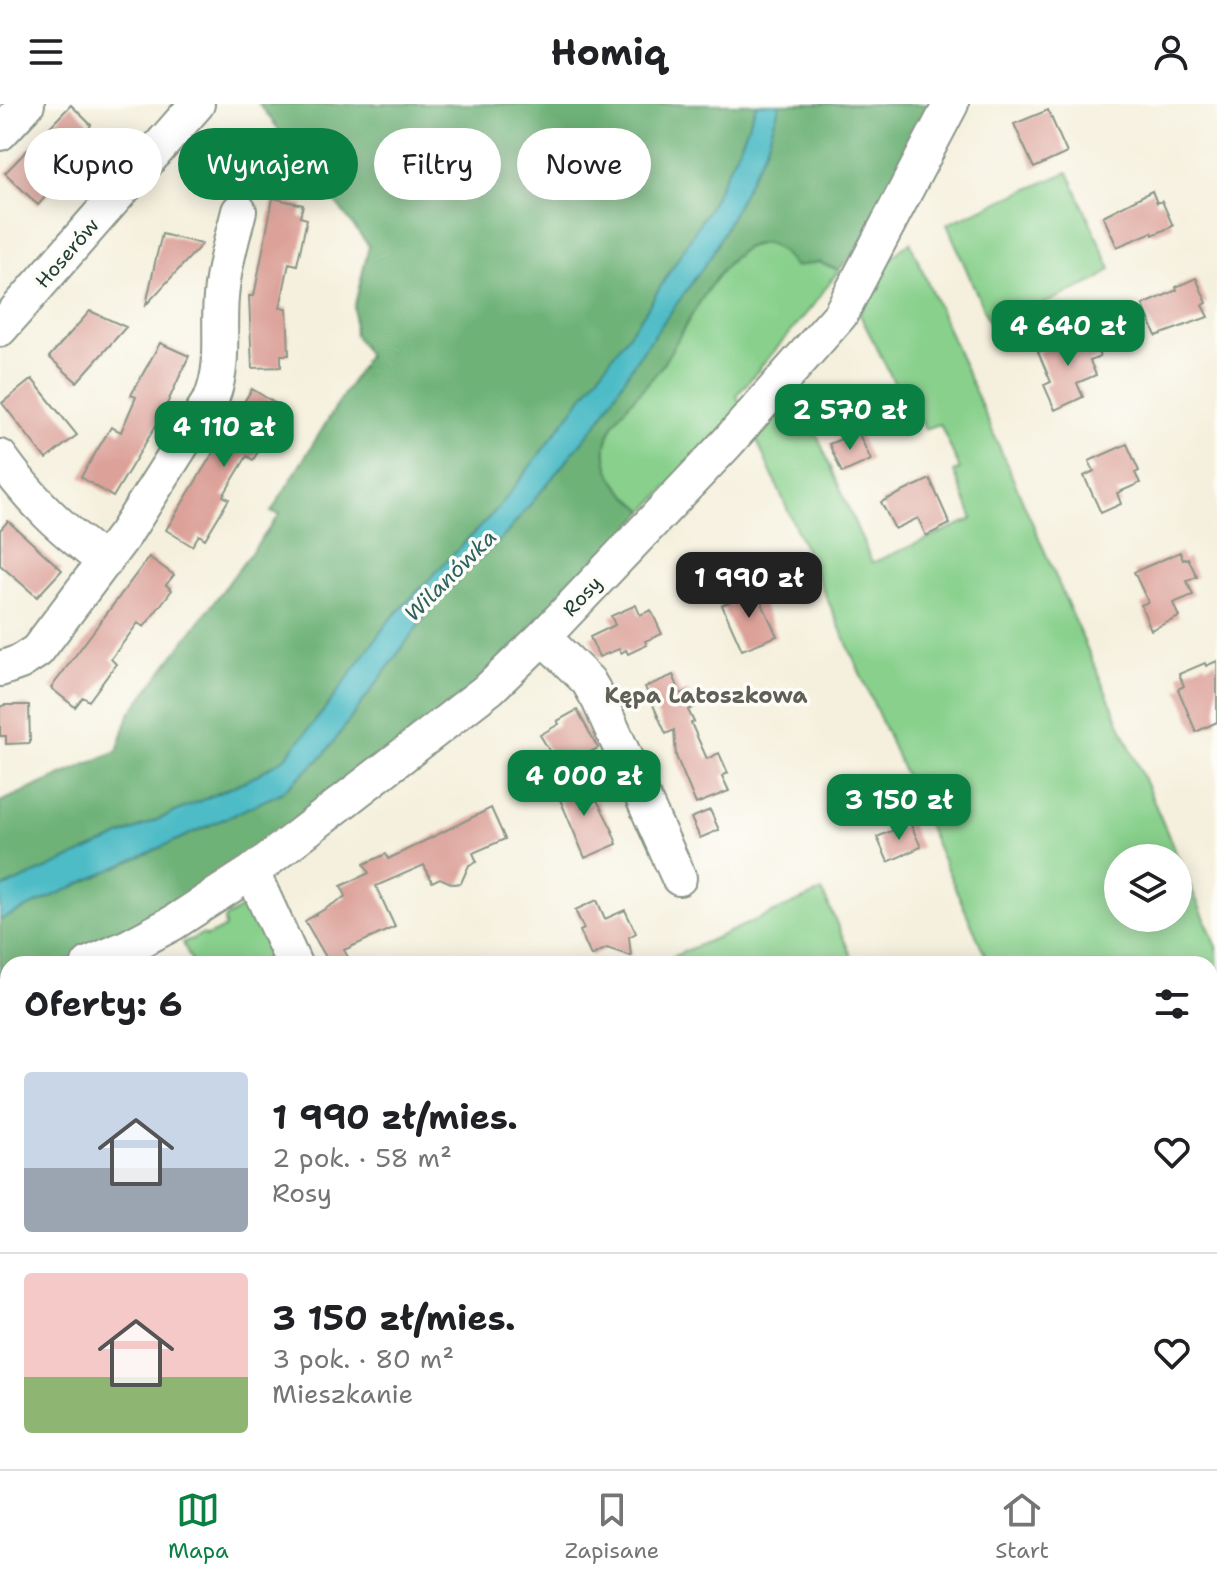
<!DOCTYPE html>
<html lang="pl">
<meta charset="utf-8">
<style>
:root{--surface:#fff;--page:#f2f2f2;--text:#202124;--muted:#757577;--line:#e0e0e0;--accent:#0b8043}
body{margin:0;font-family:"Shantell Sans",sans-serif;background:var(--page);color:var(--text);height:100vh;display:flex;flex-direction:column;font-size:30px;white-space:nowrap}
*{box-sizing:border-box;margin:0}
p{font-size:26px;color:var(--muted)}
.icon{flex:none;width:44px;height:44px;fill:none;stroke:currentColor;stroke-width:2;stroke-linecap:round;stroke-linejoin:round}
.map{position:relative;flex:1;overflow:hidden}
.panel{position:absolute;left:0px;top:852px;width:1218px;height:514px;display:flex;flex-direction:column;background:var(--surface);border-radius:24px 24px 0 0;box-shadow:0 4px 20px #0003}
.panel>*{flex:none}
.banner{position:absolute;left:24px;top:24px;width:800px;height:72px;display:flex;gap:16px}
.fabs{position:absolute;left:1104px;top:740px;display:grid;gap:16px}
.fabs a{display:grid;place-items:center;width:88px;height:88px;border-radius:50%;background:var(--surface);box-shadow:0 4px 20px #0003;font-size:40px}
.price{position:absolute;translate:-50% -68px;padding:0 18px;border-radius:16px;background:var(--accent);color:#fff;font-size:26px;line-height:52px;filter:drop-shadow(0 2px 4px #0008)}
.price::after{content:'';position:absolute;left:50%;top:48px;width:24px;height:18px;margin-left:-12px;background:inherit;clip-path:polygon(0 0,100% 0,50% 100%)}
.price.on{background:#222;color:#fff}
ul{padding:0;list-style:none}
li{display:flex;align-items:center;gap:24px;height:200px;padding:0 24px}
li+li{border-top:2px solid var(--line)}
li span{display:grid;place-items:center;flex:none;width:224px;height:160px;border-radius:8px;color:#555}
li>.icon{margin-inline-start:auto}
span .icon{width:96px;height:96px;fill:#fffc;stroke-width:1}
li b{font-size:34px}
h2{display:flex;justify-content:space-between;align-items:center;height:96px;padding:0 24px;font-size:34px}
.chip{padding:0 28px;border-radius:36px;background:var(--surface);box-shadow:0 4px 20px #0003;font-size:28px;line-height:72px}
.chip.on{background:var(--accent);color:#fff}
header{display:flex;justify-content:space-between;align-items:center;height:104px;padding:0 24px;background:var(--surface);font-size:36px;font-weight:700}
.dock{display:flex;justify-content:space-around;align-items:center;height:112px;border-top:2px solid var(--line);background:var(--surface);font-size:22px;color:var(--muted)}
.dock a{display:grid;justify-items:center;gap:4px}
.dock .on{color:var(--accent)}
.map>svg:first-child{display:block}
</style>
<header><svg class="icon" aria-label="menu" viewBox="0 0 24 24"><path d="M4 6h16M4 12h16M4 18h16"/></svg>Homiq<svg class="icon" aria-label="person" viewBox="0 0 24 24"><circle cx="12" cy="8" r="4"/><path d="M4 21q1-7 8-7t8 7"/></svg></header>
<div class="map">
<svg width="1217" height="1365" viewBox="0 0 1217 1365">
<rect width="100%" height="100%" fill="#fdfcf7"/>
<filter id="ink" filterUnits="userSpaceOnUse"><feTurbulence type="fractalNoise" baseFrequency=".0125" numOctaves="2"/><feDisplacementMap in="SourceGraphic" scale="16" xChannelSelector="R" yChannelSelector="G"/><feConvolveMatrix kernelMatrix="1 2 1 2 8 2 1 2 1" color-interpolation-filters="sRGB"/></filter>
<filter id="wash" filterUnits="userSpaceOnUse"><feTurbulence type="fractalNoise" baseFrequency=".006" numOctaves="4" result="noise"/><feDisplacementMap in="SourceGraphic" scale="32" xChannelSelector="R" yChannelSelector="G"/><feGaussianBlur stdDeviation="1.8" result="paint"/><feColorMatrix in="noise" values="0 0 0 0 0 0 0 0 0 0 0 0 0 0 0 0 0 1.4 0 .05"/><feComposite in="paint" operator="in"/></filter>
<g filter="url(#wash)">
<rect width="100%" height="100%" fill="#f5f0dd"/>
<path fill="#88d08c" stroke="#548660" stroke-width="2" fill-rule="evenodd" d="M 1068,68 L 1111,165 L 1096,177 L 991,223 L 947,120 Z
M 910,138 L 1217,843 L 1217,1365 L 1214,1365 L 1210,1357 L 1210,860 L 989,860 L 754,330 L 797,284 L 872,459 L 973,415 L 954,368 L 960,365 L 940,320 L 925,325 L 912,297 L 905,300 L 859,209 L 888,156 ZM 1118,754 L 1178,754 L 1178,814 L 1118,814 Z
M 767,139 L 805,159 L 818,158 L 839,166 L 811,204 L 737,291 L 742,304 L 645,407 C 623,390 602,371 606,341 C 611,308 645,288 662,261 C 684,225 704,184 733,153 C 743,143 754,140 767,139 Z
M 822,787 L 855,860 L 656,860 Z
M 256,795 L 286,860 L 193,860 L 183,839 L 202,830 L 207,832 L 225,824 L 224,815 Z
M 8,1012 L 8,1273 L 0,1255 L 0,1016 Z
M 47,1358 L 501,1358 L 504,1365 L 50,1365 Z
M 798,1358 L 1080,1358 L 1083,1365 L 802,1365 Z"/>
<path fill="#6eb278" stroke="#467856" stroke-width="2" d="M 259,0 L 757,0 L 742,37 L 709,104 L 645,208 L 570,310 L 499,403 L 388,518 L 326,604 L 286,653 L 250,675 L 0,785 L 0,698 L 117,647 L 129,611 L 280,410 L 271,408 L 368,251 L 354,230 L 354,204 L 369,142 Z
M 780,0 L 938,0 L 856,146 L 839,166 L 818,158 L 795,163 C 783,148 771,133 750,142 C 717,156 681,233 661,263 C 643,289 610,310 606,342 C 603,372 624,390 645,407 L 495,566 L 415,630 L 201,785 L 116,834 L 59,860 L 8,860 L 8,881 L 0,884 L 0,816 L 281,689 L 323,652 L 432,503 L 462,471 L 506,430 L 599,317 L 634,259 L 711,152 L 766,44 Z"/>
<path fill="#4ebcc6" stroke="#367c7d" stroke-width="2" d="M 757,0 L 780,0 L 766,44 L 711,152 L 634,259 L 599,317 L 506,430 L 462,471 L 432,503 L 323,652 L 281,689 L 0,816 L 0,785 L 250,675 L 286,653 L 326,604 L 388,518 L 499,403 L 570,310 L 645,208 L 709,104 L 742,37 Z"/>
<g id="blocks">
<path fill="#dca199" d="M 71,1 L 91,21 L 89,24 L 102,37 L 84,55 L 72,44 L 61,60 L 45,72 L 55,82 L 38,101 L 5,69 Z
M 1048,6 L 1067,49 L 1034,64 L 1014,20 Z
M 241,30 L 251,37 L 255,31 L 275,45 L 254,75 L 224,54 Z
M 1152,87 L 1157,99 L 1162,97 L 1173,122 L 1153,131 L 1152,128 L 1117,143 L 1103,112 Z
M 273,94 L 303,101 L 300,113 L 307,115 L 297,161 L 289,159 L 280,204 L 287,204 L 289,251 L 281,251 L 281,263 L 252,264 L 249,192 L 254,192 Z
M 162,130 L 202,140 L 146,201 L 156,154 Z
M 1196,174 L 1207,199 L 1202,201 L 1208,213 L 1156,232 L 1143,201 L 1177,186 L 1176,183 Z
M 90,207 L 126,223 L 77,278 L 49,253 Z
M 1083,228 L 1087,236 L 1092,233 L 1100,253 L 1090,257 L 1096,271 L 1077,279 L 1083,293 L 1055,306 L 1044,281 L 1051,278 L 1038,248 Z
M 160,239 L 189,252 L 161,313 L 113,393 L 81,373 L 111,323 L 121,328 L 136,293 L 131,291 Z
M 32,275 L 77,331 L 46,355 L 2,299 Z
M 252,285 L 278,301 L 271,312 L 277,316 L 253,356 L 247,352 L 223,392 L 229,395 L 205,435 L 199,431 L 192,442 L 166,426 Z
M 858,328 L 871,356 L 842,369 L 829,340 Z
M 1127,340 L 1139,367 L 1135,369 L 1140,379 L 1117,389 L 1121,400 L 1101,409 L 1084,372 L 1094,367 L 1089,357 Z
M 930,375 L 950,420 L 926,432 L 918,414 L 895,425 L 881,398 Z
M 8,417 L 62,466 L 37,493 L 0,461 L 0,426 Z
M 1180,448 L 1183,456 L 1188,454 L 1197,473 L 1187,477 L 1193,491 L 1173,499 L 1179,513 L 1151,526 L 1141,501 L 1148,498 L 1134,468 Z
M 149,453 L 174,471 L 166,481 L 172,486 L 144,523 L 138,519 L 111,555 L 116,560 L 89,597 L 83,593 L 75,603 L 51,584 Z
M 756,486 L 777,532 L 742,546 L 722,501 Z
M 636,501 L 640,511 L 651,506 L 662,530 L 645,537 L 647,541 L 628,550 L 626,546 L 621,549 L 619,545 L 599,553 L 590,533 L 615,521 L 611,512 Z
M 1217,557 L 1217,618 L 1196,628 L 1178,585 L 1184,582 L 1179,570 L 1205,559 L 1206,562 Z
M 673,571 L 681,590 L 688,587 L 695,603 L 688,606 L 694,618 L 691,619 L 707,655 L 719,649 L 728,669 L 722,672 L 729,687 L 696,700 L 676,652 L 674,626 L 666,630 L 645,583 Z
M 4,601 L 29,601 L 30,639 L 6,640 L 6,632 L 0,632 L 0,603 Z
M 577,606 L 598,644 L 581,653 L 579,649 L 558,661 L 540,631 L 559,620 L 557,617 Z
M 563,665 L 582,703 L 597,696 L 613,727 L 612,727 L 617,740 L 585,754 L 550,672 Z
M 491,704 L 505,735 L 473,749 L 477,758 L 469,761 L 461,779 L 453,780 L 440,774 L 432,778 L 424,761 L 376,782 L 395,823 L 344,846 L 352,860 L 330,860 L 305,817 L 346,792 L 341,782 L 369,769 L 364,760 L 386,750 L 388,755 Z
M 710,706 L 719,726 L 700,734 L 691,714 Z
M 910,719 L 921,743 L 888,758 L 877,733 Z
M 597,796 L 605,815 L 625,806 L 636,829 L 629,833 L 631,852 L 607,844 L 591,852 L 580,827 L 584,825 L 575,806 Z"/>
</g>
</g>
<g filter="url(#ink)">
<use href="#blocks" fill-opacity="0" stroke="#8a9688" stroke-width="2"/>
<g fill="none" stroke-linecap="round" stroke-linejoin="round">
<defs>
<path id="minor" d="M 0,29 L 27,0
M 0,225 L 197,0
M 0,353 C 33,399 61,424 105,458
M 543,533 L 588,577 L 599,596 L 679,774
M 0,565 L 20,558 L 37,547 L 125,430 L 212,293 C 225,259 218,228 221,193 C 223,164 232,135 239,107
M 252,768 L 294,860
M 89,860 L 128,843 L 173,819 L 252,768 L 490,584 L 543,533 L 727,339 L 840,211 L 951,0
M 0,895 L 8,892
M 515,1358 L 518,1365"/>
</defs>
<use href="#minor" stroke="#8a9688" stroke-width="38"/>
<use href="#minor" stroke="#fff" stroke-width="34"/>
</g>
</g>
<g text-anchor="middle" stroke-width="7" stroke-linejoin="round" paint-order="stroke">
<g font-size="20" fill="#1f3d34" stroke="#fdfcf7">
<text transform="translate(67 149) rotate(-49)" y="7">Hoserów</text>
<text transform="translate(582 492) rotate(-47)" y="7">Rosy</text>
</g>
<g font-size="22" font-style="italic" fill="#2d6360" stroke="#fdfcf7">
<text transform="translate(450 471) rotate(-45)" y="8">Wilanówka</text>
</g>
<g font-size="22" font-weight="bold" fill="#616057" stroke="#fdfcf7">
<text x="706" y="599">Kępa Latoszkowa</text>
</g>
</g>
</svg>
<div class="fabs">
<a><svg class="icon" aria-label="layers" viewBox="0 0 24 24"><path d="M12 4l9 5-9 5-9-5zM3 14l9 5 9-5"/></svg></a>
</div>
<b class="price" style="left:1068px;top:264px">4 640 zł</b>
<b class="price" style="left:850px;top:348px">2 570 zł</b>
<b class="price" style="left:224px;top:365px">4 110 zł</b>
<b class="price on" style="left:749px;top:516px">1 990 zł</b>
<b class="price" style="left:584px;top:714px">4 000 zł</b>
<b class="price" style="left:899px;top:738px">3 150 zł</b>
<div class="banner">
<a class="chip">Kupno</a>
<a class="chip on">Wynajem</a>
<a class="chip">Filtry</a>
<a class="chip">Nowe</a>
</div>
<section class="panel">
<h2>Oferty: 6<svg class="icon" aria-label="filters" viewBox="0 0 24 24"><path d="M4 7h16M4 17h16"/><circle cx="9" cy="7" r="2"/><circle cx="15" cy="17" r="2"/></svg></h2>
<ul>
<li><span style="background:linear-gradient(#c9d6e8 60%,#9aa5b1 0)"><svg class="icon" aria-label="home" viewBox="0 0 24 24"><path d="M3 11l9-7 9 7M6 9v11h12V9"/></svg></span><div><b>1 990 zł/mies.</b><p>2 pok. · 58 m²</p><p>Rosy</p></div><svg class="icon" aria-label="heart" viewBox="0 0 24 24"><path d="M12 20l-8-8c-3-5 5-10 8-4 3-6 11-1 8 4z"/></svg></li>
<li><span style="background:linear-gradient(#f6c9c9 65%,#8fb573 0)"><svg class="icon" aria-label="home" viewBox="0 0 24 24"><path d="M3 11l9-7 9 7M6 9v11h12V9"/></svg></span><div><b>3 150 zł/mies.</b><p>3 pok. · 80 m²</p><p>Mieszkanie</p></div><svg class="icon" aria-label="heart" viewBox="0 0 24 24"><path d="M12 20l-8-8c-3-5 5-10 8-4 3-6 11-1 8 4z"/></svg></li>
</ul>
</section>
</div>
<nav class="dock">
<a class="on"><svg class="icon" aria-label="map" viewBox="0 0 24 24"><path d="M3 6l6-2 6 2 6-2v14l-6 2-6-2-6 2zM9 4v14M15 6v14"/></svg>Mapa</a>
<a><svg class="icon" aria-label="saved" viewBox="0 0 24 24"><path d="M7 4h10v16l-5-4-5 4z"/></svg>Zapisane</a>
<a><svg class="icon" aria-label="home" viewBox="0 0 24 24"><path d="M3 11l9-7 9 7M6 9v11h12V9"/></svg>Start</a>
</nav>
